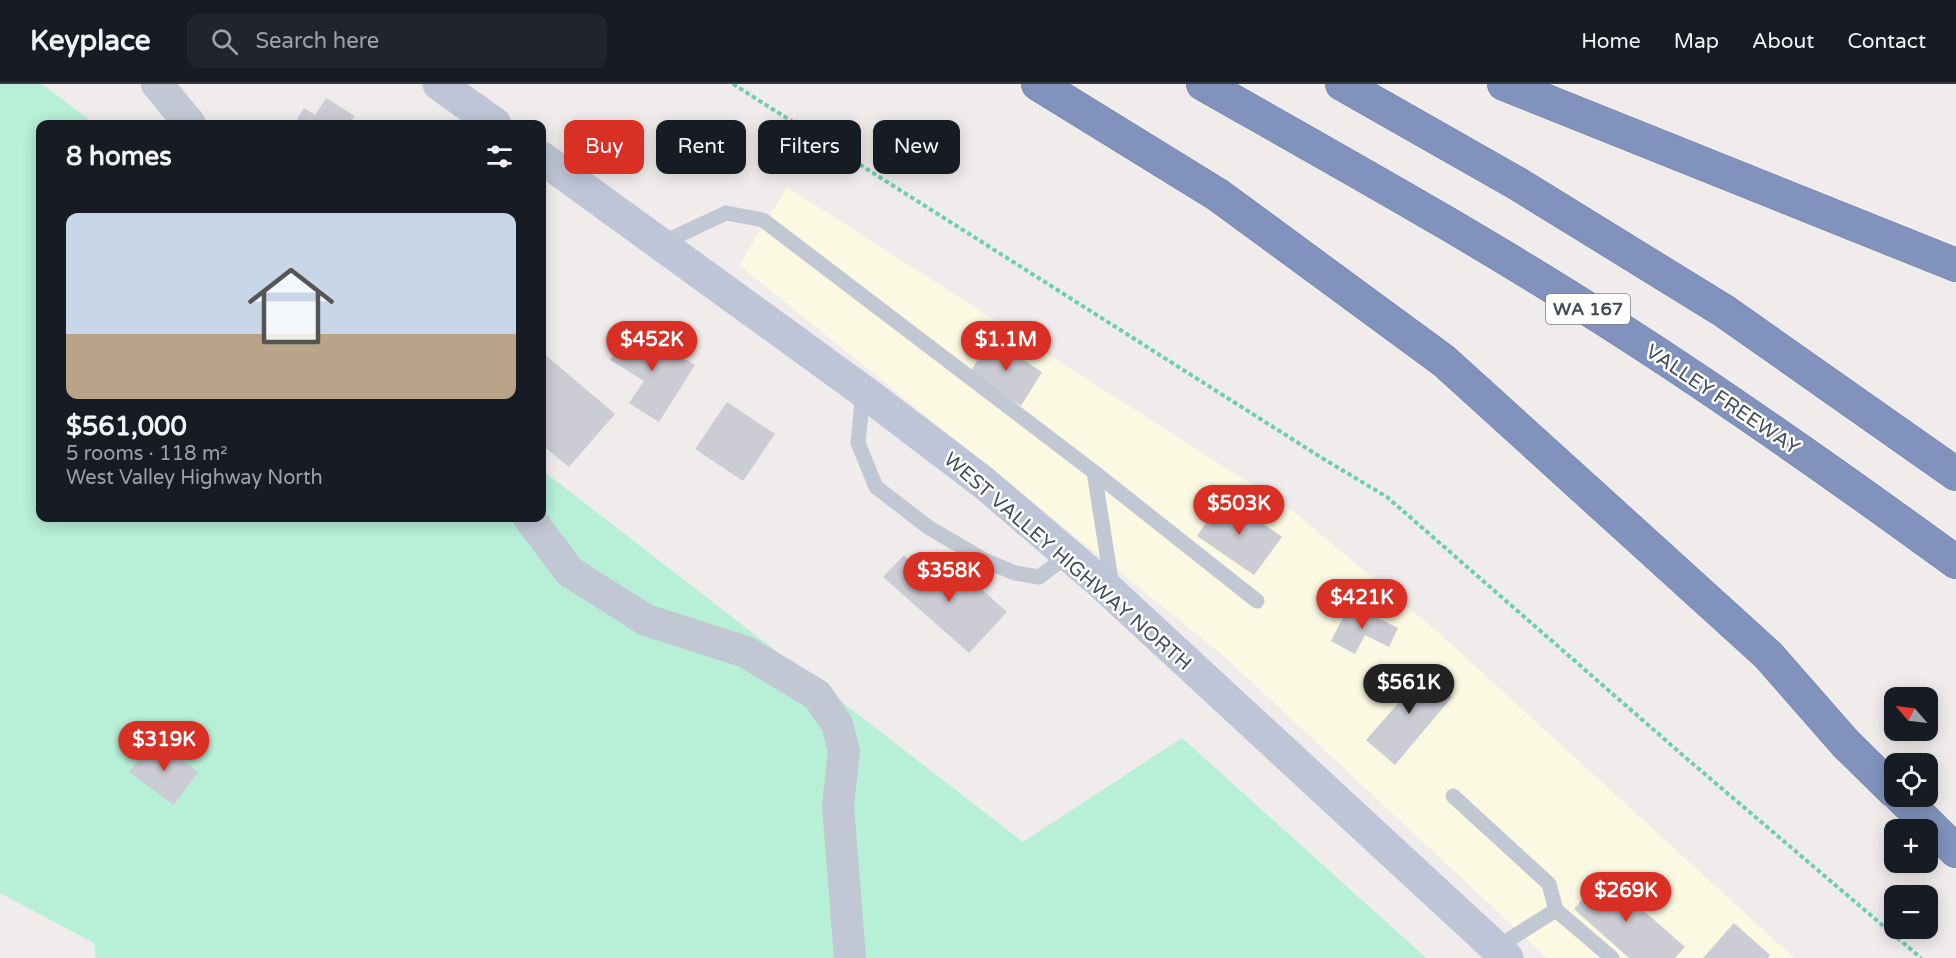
<!DOCTYPE html>
<meta charset="utf-8">
<style>
:root{--surface:#171b24;--page:#20242c;--text:#f1f3f6;--muted:#9ea1a6;--line:#363941;--accent:#d93025}
body{margin:0;font-family:"Varela Round",sans-serif;background:var(--page);color:var(--text);height:100vh;display:flex;flex-direction:column;font-size:22px;white-space:nowrap}
*{box-sizing:border-box;margin:0}
p{font-size:20px;color:var(--muted)}
.icon{flex:none;width:33px;height:33px;fill:none;stroke:currentColor;stroke-width:2;stroke-linecap:round;stroke-linejoin:round}
.map{position:relative;flex:1;overflow:hidden}
.sheet{position:absolute;left:36px;top:36px;width:510px;height:402px;display:flex;flex-direction:column;background:var(--surface);border-radius:12px;box-shadow:0 3px 15px #0003}
.sheet>*{flex:none}
.guide{position:absolute;left:564px;top:36px;width:570px;height:54px;display:flex;gap:12px}
.needle{width:39px;rotate:298deg}
.tools{position:absolute;left:1884px;top:603px;display:grid;gap:12px}
.tools a{display:grid;place-items:center;width:54px;height:54px;border-radius:12px;background:var(--surface);box-shadow:0 3px 15px #0003;font-size:30px}
.price{position:absolute;translate:-50% -51px;padding:0 14px;border-radius:21px;background:var(--accent);color:#fff;font-size:20px;line-height:39px;filter:drop-shadow(0 2px 3px #0008)}
.price::after{content:'';position:absolute;left:50%;top:36px;width:18px;height:14px;margin-left:-9px;background:inherit;clip-path:polygon(0 0,100% 0,50% 100%)}
.price.selected{background:#222;color:#fff}
ul{padding:0;list-style:none}
li{display:grid;align-content:center;gap:12px;height:318px;padding:0 30px}
li+li{border-top:2px solid var(--line)}
li span{display:grid;place-items:center;height:186px;border-radius:12px;color:#555}
li>.icon{margin-inline-start:auto}
span .icon{width:108px;height:108px;fill:#fffc;stroke-width:1}
li b{font-size:26px}
h2{display:flex;justify-content:space-between;align-items:center;height:72px;padding:0 30px;font-size:26px}
.tag{padding:0 21px;border-radius:12px;background:var(--surface);box-shadow:0 3px 15px #0003;font-size:21px;line-height:54px}
.tag.selected{background:var(--accent);color:#fff}
header{display:flex;align-items:center;gap:36px;box-sizing:border-box;height:84px;padding:0 30px;background:var(--surface);border-bottom:2px solid var(--line)}
header strong{font-size:28px}
nav{display:flex;gap:33px;margin-inline-start:auto;font-size:21px}
.search{width:420px;height:54px;background:var(--page);display:flex;align-items:center;gap:15px;box-sizing:border-box;padding:0 21px;border-radius:12px;color:var(--muted);font-size:22px}
.map>svg:first-child{display:block}
</style>
<header>
<strong>Keyplace</strong>
<div class="search"><svg class="icon" aria-label="search" viewBox="0 0 24 24"><circle cx="10" cy="10" r="6"/><path d="M15 15l6 6"/></svg>Search here</div>
<nav><a>Home</a><a>Map</a><a>About</a><a>Contact</a></nav>
</header>
<div class="map">
<svg width="1956" height="874" viewBox="0 0 1956 874">
<rect width="100%" height="100%" fill="#efeceb"/>
<path fill="#fcf9e2" d="M 787,103 L 1293,427 L 1440,550 L 1794,874 L 1547,874 L 1225,573 L 739,181 Z"/>
<path fill="#b7efd7" d="M 0,0 L 42,0 L 95,40 L 40,40 L 40,434 L 542,434 L 542,386 L 1023,758 L 1182,654 L 1426,874 L 96,874 L 94,859 L 0,809 Z"/>
<path fill="#cbccd4" d="M 326,14 L 355,32 L 349,40 L 306,40 L 297,35 L 304,24 L 315,31 Z
M 632,243 L 695,281 L 659,338 L 629,319 L 644,297 L 610,276 Z
M 991,255 L 1042,288 L 1021,322 L 970,288 Z
M 542,268 L 615,330 L 569,383 L 542,361 Z
M 727,318 L 775,350 L 743,397 L 695,365 Z
M 1224,413 L 1282,453 L 1254,491 L 1197,452 Z
M 904,471 L 941,506 L 960,486 L 1007,528 L 969,569 L 883,493 Z
M 1350,520 L 1398,544 L 1389,563 L 1365,551 L 1355,570 L 1331,557 Z
M 1416,582 L 1452,613 L 1395,681 L 1366,656 L 1402,615 L 1394,607 Z
M 154,655 L 198,688 L 174,721 L 129,688 Z
M 1603,791 L 1685,863 L 1675,874 L 1629,874 L 1574,825 Z
M 1734,839 L 1770,871 L 1768,874 L 1703,874 Z"/>
<g fill="none" stroke-linecap="round" stroke-linejoin="round">
<defs>
<path id="motorway" d="M 1038,0 L 1218,111 L 1444,277 L 1768,571 L 1846,660 L 1894,707
M 1203,0 C 1344,80 1485,158 1621,246 C 1735,319 1846,398 1956,478
M 1342,0 L 1518,100 L 1724,227 L 1956,390
M 1504,0 L 1956,181
M 1900,712 L 1956,767"/>
</defs>
<use href="#motorway" stroke="#6c7ea9" stroke-width="34"/>
<path stroke="#6eceb0" stroke-width="4" stroke-dasharray="4.5 3" stroke-linecap="butt" d="M 733,0 L 1322,374 L 1387,413 L 1686,674 L 1921,874"/>
<path stroke="#c1c8d4" stroke-width="15" d="M 660,160 L 726,129 L 763,136 L 1094,388 L 1257,517
M 863,307 L 858,359 L 876,403 L 928,443 L 984,476 L 1015,489 L 1039,493 L 1068,471
M 1094,388 L 1112,502
M 1453,712 L 1549,800 L 1556,826 L 1612,874
M 1500,867 L 1510,855 L 1556,826"/>
<path stroke="#c1c8d4" stroke-width="32" d="M 157,0 L 190,40
M 529,434 L 570,488 L 646,536 L 746,568 L 817,611 L 837,640 L 844,667 L 838,721 L 850,874"/>
<path stroke="#bdc5d6" stroke-width="33" d="M 439,0 L 495,40
M 542,74 L 863,307 L 984,399 L 1099,497 L 1507,874"/>
<use href="#motorway" stroke="#8193bd" stroke-width="33"/>
</g>
<g text-anchor="middle" stroke-width="5" stroke-linejoin="round" paint-order="stroke">
<rect fill="#fff" stroke="#7c818c" stroke-width="1.5" x="1546" y="210" width="84" height="30" rx="4.5"/>
<g font-size="18" font-weight="bold" fill="#444b5a">
<text x="1588" y="231">WA 167</text>
</g>
<g font-size="20" fill="#444b5a" stroke="#fff">
<text transform="translate(1723 315) rotate(34)" y="7">VALLEY FREEWAY</text>
<text transform="translate(1068 477) rotate(41)" y="7">WEST VALLEY HIGHWAY NORTH</text>
</g>
</g>
</svg>
<div class="tools">
<a><svg class="needle" viewBox="-14 -14 28 28"><path d="M0-13l5 13h-10z" fill="#e53935"/><path d="M0 13l5-13h-10z" fill="#9ea1a6"/></svg></a>
<a><svg class="icon" aria-label="locate" viewBox="0 0 24 24"><circle cx="12" cy="12" r="6"/><path d="M12 2v4M12 18v4M2 12h4M18 12h4"/></svg></a>
<a>+</a>
<a>−</a>
</div>
<b class="price" style="left:652px;top:288px">$452K</b>
<b class="price" style="left:1006px;top:288px">$1.1M</b>
<b class="price" style="left:1239px;top:452px">$503K</b>
<b class="price" style="left:949px;top:519px">$358K</b>
<b class="price" style="left:1362px;top:546px">$421K</b>
<b class="price selected" style="left:1409px;top:631px">$561K</b>
<b class="price" style="left:164px;top:688px">$319K</b>
<b class="price" style="left:1626px;top:839px">$269K</b>
<div class="guide">
<a class="tag selected">Buy</a>
<a class="tag">Rent</a>
<a class="tag">Filters</a>
<a class="tag">New</a>
</div>
<section class="sheet">
<h2>8 homes<svg class="icon" aria-label="filters" viewBox="0 0 24 24"><path d="M4 7h16M4 17h16"/><circle cx="9" cy="7" r="2"/><circle cx="15" cy="17" r="2"/></svg></h2>
<ul>
<li><span style="background:linear-gradient(#c9d6e8 65%,#b9a48a 0)"><svg class="icon" aria-label="home" viewBox="0 0 24 24"><path d="M3 11l9-7 9 7M6 9v11h12V9"/></svg></span><div><b>$561,000</b><p>5 rooms · 118 m²</p><p>West Valley Highway North</p></div></li>
</ul>
</section>
</div>
